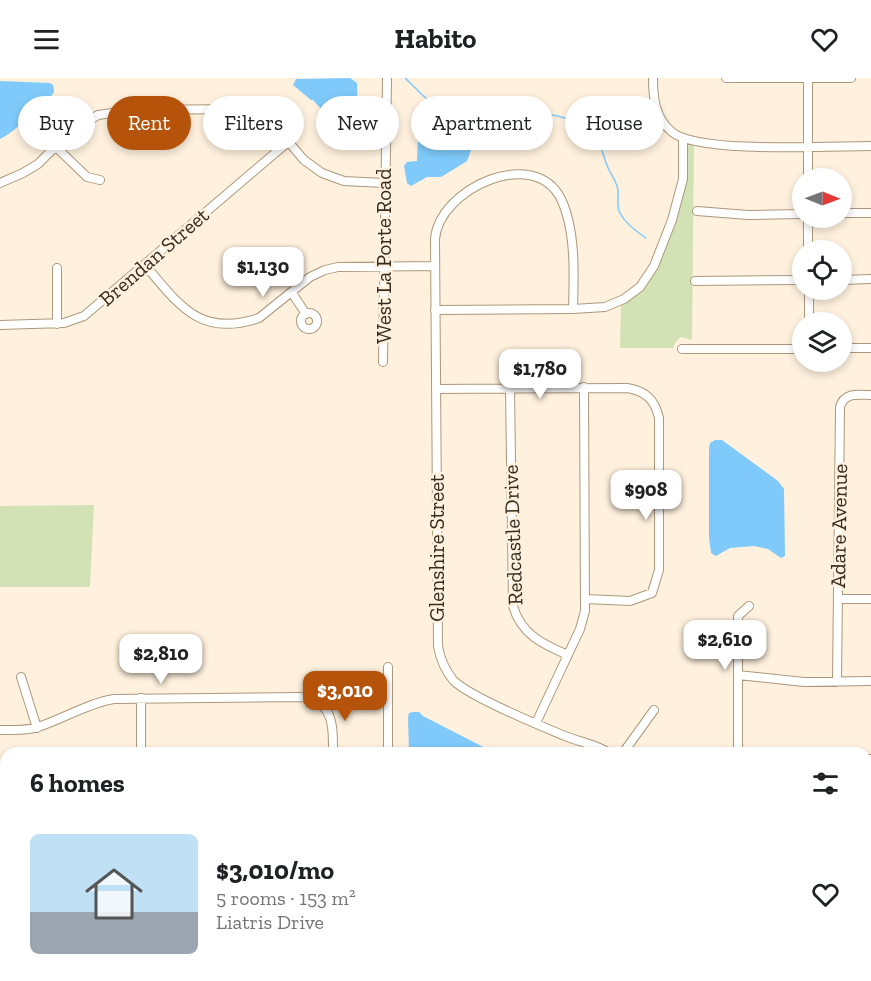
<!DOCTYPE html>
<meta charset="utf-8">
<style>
:root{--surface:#fff;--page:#f6f6f6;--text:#202124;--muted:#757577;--line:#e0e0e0;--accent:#b45309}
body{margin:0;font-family:"Zilla Slab",serif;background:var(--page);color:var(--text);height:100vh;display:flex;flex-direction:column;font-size:22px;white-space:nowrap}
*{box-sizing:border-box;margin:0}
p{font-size:20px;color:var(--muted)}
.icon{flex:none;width:33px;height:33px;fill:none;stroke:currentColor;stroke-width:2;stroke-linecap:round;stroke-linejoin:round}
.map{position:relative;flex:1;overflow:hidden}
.side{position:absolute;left:0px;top:669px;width:872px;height:234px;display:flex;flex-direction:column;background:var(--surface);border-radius:18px 18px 0 0;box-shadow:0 3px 9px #0003}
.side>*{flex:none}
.guide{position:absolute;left:18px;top:18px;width:836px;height:54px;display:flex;gap:12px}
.needle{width:39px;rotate:91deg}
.tools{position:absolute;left:792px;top:90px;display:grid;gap:12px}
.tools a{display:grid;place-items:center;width:60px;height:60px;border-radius:50%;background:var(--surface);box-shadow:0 3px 9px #0003;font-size:30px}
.price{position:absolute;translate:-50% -51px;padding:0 14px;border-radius:12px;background:#fff;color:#222;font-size:20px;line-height:39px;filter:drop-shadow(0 2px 3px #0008)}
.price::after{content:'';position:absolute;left:50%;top:36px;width:18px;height:14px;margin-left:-9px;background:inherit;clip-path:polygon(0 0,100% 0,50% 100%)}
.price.selected{background:var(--accent);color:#fff}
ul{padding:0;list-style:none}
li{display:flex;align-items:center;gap:18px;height:150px;padding:0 30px}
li+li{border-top:2px solid var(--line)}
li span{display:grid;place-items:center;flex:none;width:168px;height:120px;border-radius:9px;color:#555}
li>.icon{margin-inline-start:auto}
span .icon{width:72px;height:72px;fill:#fffc;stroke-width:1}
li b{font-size:26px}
h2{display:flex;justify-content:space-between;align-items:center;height:72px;padding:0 30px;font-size:26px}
.tag{padding:0 21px;border-radius:27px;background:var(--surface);box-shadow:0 3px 9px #0003;font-size:21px;line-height:54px}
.tag.selected{background:var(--accent);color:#fff}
header{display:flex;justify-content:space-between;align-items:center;height:78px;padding:0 30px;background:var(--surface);font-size:27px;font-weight:700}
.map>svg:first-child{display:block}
</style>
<header><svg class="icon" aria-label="menu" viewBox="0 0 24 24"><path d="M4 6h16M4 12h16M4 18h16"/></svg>Habito<svg class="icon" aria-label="heart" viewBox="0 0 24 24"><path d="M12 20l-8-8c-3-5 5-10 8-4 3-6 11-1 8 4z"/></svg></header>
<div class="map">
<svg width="871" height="903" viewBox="0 0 871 903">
<rect width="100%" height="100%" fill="#fff1de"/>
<path fill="#d2e2b5" d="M 690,66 L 694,66 L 692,262 L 681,259 L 675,265 L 673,270 L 620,270 L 621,226 L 657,187 L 682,123 L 686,103 L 687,69 Z
M 94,427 L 90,509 L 0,509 L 0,428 Z"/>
<path fill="#7fcafa" d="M 350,0 L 357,5 L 358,45 L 350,55 L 340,52 L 313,22 L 311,22 L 293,7 L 296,1 Z
M 0,3 L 50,5 L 53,7 C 54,12 55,13 52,17 C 48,22 41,25 37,29 C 23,42 18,52 0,61 Z
M 425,53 L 486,57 L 487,61 L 471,72 L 467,83 L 464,85 L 441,99 L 427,99 L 411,108 L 407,105 L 404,88 L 407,84 L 417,83 L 418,59 Z
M 715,362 L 722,362 L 778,403 L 784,411 L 785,478 L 781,480 L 768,471 L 754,468 L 730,470 L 716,478 L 711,475 L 709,460 L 709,371 L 710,365 Z
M 413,634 L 419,634 L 423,638 L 495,675 L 409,675 L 408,639 L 409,635 Z"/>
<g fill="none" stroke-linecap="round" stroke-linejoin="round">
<path stroke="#7fcafa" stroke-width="1.5" d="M 405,0 C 421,15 437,35 460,41 C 471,43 485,37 496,35 C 517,31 562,35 581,47 C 603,60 600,72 609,92 C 612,98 617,105 618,112 C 619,120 616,128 620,135 C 625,145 637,154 646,160
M 563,675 L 566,671"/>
<defs>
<path id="minor" d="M 653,0 C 653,20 655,40 672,54 C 698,76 832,68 871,68
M 726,0 L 851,0
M 808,0 L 808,100
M 56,69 L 87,99 L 100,102
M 0,105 L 23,95 L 38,86 L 70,54 L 98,37 L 133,32 L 241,31 L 258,37 L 280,54 L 304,82 L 322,95 L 344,103 L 384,105
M 697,133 L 748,137 L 802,136
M 842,135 L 871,135
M 808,172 L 808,140
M 145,187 C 179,227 200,260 259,240 L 310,199 L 325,192 L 338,189 L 435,188
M 57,190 L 57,246
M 842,202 L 871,201
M 695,203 L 802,202
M 809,212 L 809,244
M 292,215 L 306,236
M 573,231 C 574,198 576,152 561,121 C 534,67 439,111 435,161 L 438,568 C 440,580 445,592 453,602 C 469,619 541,648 565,658 C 580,664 595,666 609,675
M 435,232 L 573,231 L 605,229 L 624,221 L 640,209 L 654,188 L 672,142 L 683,101 L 683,60
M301 243a8 8 0 1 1 16 0a8 8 0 1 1-16 0Z
M 0,247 L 64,245 L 84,238 L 288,64
M 842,270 L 871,270
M 682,271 L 802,271
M 383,284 L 387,0
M 510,310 L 513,528 C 521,556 542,566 568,577
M 436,311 L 627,310 C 646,313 655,322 659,340 L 659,492 L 652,515 L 630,523 L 586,521
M 838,521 L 871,521
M 738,597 L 804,604 L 871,603
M 21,599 L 37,650
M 837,604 L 840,329 C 844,314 858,317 871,317
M 141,620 L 141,675
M 536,645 L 580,551 L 585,533 L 584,309
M 0,652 C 13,652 26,653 38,649 C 63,641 88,625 114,621 L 299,619 C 334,622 333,647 333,675
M 388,675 L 388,589
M 623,675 L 654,632
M 738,675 L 738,538 L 749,528
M 866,681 L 871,681
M 866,760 L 871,760
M 866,833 L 871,833
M 866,875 L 871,875
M 0,884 L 6,884
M 525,903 L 526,897
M 658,903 L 658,897"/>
</defs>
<use href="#minor" stroke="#ac987a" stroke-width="10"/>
<use href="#minor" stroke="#fff" stroke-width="8"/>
</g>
<g text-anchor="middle" stroke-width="5" stroke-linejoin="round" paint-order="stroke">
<g font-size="21" fill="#342c20" stroke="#fff1de">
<text transform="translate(384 178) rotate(-90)" y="7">West La Porte Road</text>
<text transform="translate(154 179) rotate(-41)" y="7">Brendan Street</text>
<text transform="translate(839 448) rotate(-89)" y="7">Adare Avenue</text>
<text transform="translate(513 457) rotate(-92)" y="7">Redcastle Drive</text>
<text transform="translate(437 470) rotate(-90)" y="7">Glenshire Street</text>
</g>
</g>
</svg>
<div class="tools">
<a><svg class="needle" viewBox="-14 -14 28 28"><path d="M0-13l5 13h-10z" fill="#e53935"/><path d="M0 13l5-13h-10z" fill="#757577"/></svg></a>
<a><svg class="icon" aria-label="locate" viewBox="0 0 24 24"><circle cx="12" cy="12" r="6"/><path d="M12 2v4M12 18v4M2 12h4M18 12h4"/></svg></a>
<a><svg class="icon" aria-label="layers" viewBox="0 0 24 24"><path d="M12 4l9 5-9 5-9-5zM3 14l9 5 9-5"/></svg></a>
</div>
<b class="price" style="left:263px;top:220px">$1,130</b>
<b class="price" style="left:540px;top:322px">$1,780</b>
<b class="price" style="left:646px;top:443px">$908</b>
<b class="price" style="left:725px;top:593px">$2,610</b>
<b class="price" style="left:161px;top:607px">$2,810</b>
<b class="price selected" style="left:345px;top:644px">$3,010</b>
<div class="guide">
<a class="tag">Buy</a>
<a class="tag selected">Rent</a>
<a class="tag">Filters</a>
<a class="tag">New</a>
<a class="tag">Apartment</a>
<a class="tag">House</a>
</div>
<section class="side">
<h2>6 homes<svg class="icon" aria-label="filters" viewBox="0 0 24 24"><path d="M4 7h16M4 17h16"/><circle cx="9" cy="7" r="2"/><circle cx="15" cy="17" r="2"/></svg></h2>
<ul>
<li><span style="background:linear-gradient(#bfe0f5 65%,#9aa5b1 0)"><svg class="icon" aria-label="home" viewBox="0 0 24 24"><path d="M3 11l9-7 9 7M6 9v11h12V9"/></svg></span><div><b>$3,010/mo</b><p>5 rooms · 153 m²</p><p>Liatris Drive</p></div><svg class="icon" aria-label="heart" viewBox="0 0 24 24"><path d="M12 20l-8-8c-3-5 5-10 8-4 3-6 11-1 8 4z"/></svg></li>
</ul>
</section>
</div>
